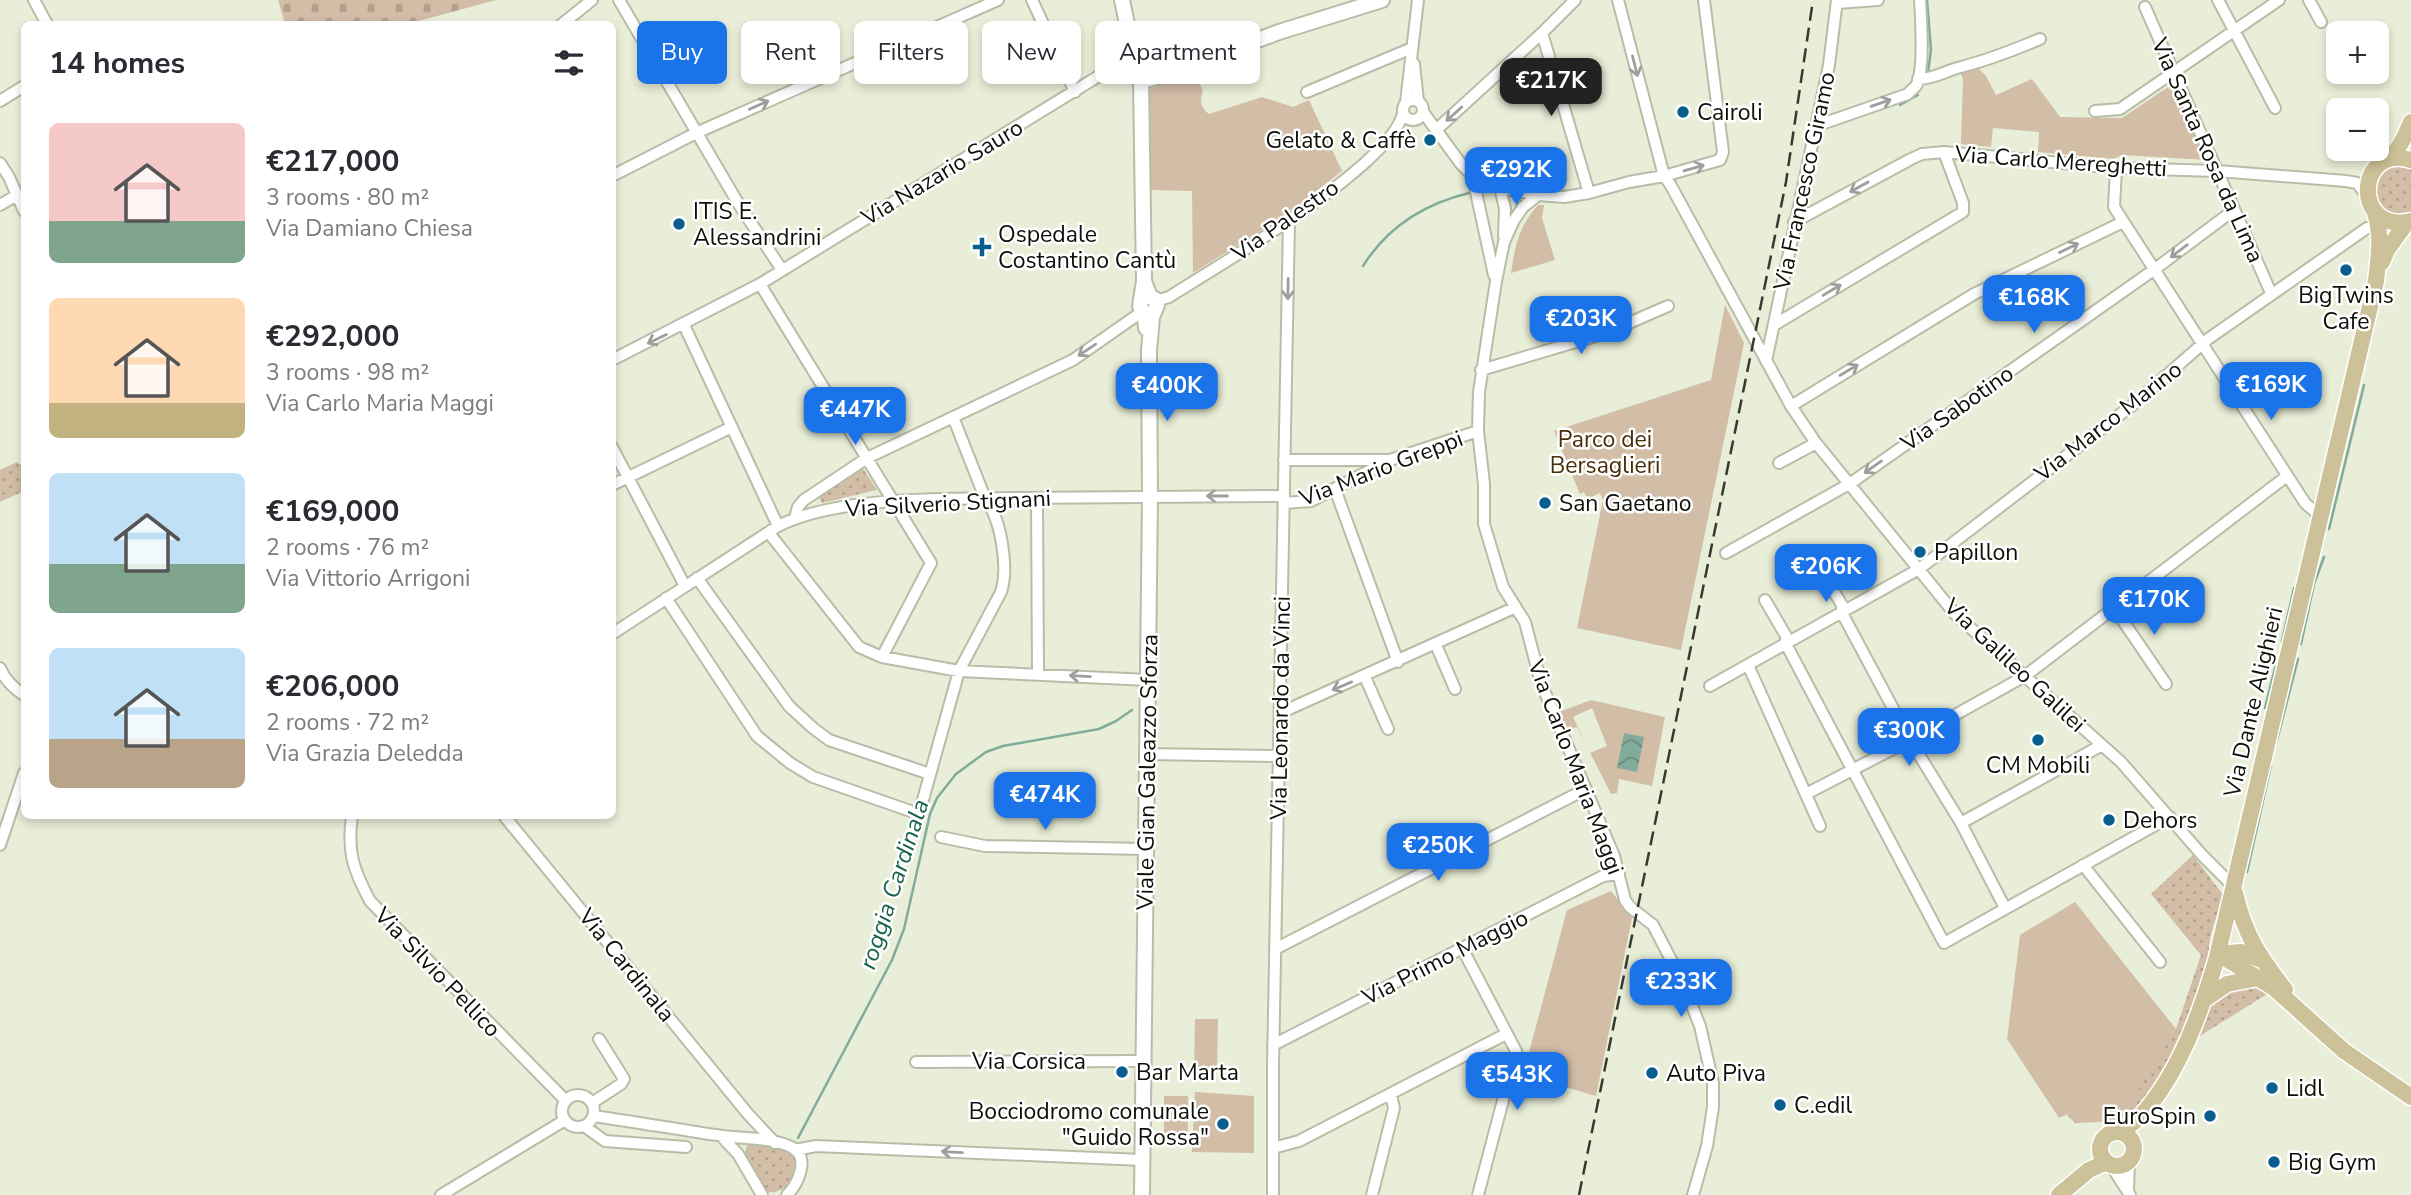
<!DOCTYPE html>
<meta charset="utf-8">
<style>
:root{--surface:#fff;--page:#f7f7f7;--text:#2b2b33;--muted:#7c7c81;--accent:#1a73e8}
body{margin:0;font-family:"Nunito Sans",sans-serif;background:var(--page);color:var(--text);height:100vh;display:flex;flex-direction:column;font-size:26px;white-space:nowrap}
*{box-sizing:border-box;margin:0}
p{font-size:23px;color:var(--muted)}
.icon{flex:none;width:38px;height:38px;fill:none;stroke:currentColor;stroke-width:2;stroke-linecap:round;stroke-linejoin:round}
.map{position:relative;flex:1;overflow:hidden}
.side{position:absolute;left:21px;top:21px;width:595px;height:798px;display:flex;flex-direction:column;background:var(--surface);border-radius:10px;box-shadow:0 4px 10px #0003}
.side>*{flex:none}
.hud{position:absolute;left:637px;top:21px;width:665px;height:63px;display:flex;gap:14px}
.tools{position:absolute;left:2326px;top:21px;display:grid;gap:14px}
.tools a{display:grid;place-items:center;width:63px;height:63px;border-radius:10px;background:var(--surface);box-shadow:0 4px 10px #0003;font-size:35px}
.price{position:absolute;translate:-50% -60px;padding:0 16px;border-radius:14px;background:var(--accent);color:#fff;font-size:23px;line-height:46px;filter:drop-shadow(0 2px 4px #0008)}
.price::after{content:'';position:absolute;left:50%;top:42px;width:21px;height:16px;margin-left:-10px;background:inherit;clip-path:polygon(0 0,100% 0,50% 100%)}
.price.selected{background:#222;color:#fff}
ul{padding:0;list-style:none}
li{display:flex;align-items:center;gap:21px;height:175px;padding:0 28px}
li span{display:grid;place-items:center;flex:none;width:196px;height:140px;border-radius:10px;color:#555}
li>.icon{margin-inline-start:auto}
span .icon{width:84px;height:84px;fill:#fffc;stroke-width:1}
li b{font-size:30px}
h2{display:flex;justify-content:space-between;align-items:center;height:84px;padding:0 28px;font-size:30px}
.tag{padding:0 24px;border-radius:10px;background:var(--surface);box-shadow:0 4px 10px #0003;font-size:24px;line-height:63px}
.tag.selected{background:var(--accent);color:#fff}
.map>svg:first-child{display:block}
</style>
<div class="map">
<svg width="2411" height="1195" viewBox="0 0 2411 1195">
<defs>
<pattern id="grass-dots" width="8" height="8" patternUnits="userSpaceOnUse" patternTransform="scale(1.75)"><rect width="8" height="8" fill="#d2bda7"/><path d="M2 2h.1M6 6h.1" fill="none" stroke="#b3a18e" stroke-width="1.8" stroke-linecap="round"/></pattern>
<pattern id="cemetery-stones" width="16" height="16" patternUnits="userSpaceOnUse" patternTransform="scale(1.75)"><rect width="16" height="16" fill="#d2bda7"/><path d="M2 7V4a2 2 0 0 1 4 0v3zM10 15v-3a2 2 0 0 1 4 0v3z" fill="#b3a18e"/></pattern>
<pattern id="water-waves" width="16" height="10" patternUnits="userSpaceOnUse" patternTransform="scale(1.75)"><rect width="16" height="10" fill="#82ab9b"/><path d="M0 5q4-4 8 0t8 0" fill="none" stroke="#698a7c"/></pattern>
</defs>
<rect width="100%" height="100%" fill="#e9eed8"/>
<path fill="url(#grass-dots)" d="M 2392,166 L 2411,166 L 2411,214 C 2406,214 2399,215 2394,214 C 2367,209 2374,175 2392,166 Z
M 17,462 L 24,467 L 24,491 L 0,502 L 0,470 Z
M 862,467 L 877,490 L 822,503 L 818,495 Z
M 2193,855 L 2223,895 L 2210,938 L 2208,963 L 2199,996 L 2179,1043 L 2153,1087 L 2138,1108 L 2120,1121 L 2075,1123 L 2066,1114 L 2080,1121 L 2115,1116 L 2176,1029 L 2201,955 L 2151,894 Z
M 2257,983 L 2272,991 L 2195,1039 L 2206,1011 L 2217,993 Z
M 754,1143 C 765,1146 788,1148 795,1158 C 805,1171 785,1195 768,1192 C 763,1188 759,1180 756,1174 C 749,1164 743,1157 747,1145 Z"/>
<path fill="url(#cemetery-stones)" d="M 278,0 L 496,0 L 408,24 L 285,24 Z"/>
<path fill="#d2bda7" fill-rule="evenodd" d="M 1976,66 L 1986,76 L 1996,95 L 2032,79 L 2060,117 L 2122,118 L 2171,85 L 2176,90 L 2206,160 L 2123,155 L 2113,159 L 2038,152 L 2039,132 L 1993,128 L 1991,147 L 1961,144 L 1963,79 L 1960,71 Z
M 1196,75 L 1203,91 C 1199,100 1201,108 1209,114 L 1262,97 L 1293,107 L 1309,100 L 1342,171 L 1284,216 L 1193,273 L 1192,191 L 1150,190 L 1148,89 Z
M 1538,205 L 1544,205 L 1542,218 L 1555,260 L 1511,273 C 1515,246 1519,226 1538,205 Z
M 1725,305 L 1744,343 L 1681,650 L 1577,628 L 1603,500 L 1600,493 L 1587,499 L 1584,492 L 1580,494 L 1554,431 L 1711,380 Z
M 1591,700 L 1665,717 L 1652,786 L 1619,779 L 1617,793 L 1611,794 L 1577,727 L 1566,730 L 1559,712 ZM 1592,708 L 1607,746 L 1590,753 L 1573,717 Z
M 1611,891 L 1632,918 L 1596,1096 L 1523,1075 L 1567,910 Z
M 2075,902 L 2176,1029 L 2126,1109 C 2112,1118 2081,1130 2068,1114 L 2059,1118 L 2007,1039 L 2020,935 Z
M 1195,1019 L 1218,1019 L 1217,1071 L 1194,1070 Z
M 1195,1092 L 1254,1096 L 1254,1153 L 1192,1152 Z
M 1164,1096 L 1188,1096 L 1188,1142 L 1164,1142 Z"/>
<path fill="url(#water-waves)" d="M 1624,733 L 1644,737 L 1637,772 L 1617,768 Z"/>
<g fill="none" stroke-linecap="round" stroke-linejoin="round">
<path stroke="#82ab9b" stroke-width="2.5" d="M 1927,0 L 1931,50 L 1928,72
M 1900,105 L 1918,95
M 1363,266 C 1388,226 1424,204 1469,193
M 2329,529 L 2364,385
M 2282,641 L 2294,588
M 2301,644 L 2314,584 L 2324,557
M 2265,708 L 2277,660
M 2277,740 L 2298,659
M 2247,872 L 2271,765
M 798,1138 L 892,960 L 904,929 L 930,814 L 937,798 L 956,774 L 986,752 L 1003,746 L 1099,729 L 1116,721 L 1132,710"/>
<defs>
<path id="street" d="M 34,0 L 47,24
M 619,0 L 738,203 L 782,270
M 1032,0 L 1075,92
M 1618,0 L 1664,176 L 1670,184 L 1791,406 L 1816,443 L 1955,614 L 2121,762 L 2202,855 L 2234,887
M 2218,0 L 2275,108
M 2309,0 L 2321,22
M 1837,3 L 1878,0
M 2145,7 L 2271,293
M 562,24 L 592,0
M 1542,33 L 1589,193
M 1414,64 L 1418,101
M 1918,79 C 1934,79 1945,71 1961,67 C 1988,60 2014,50 2040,39
M 1307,92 L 1412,48
M1403 110a10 10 0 1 1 20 0a10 10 0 1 1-20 0Z
M 0,101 L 24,86
M 1406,102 L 1418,0
M 2095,111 L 2120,109 L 2279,0
M 1423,112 L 1461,164 L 1475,178 L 1500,188 L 1538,195 L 1564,197 L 1589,193 L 1629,182 L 1664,176 L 1720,160 L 1723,152 L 1704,0
M 1816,126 L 1908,94 C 1909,92 1914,88 1916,86 C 1925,70 1921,19 1920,0
M 1436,130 L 1542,33 L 1575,0
M 0,163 L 9,177 L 24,211
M 2116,168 L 2114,207 L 2305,503 L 2320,516
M 612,176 L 696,133 L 998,0
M 1475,178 L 1476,192 L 1494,275
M 1500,188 L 1505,208 L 1504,236
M 1538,195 L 1523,207 L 1514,220 L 1504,242 L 1496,281 L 1479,392 L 1478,431 L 1484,484 L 1484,524 L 1503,587 L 1525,622 L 1541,683 L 1614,856 L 1625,900 L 1630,907 L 1653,925 L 1682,981 L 1700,1026 L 1713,1083 L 1713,1107 L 1707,1146 L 1693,1195
M 0,205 L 17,195
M 1794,222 L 1911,159 L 1922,154 L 1944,152 L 2116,168 L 2217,171 L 2346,181 L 2357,183 L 2367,196
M 760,284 L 931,563 L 882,657
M 1156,301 L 1169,297 C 1219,265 1391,166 1403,113
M 684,325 L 778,526
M 1774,325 L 1963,212 L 1963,203 L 1944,152
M 612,360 L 760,284 L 1102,74 L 1135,63
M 1766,361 L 1829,65 L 1837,0
M 1481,370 L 1606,333 L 1668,306
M 1791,406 L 1974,294 L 2123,222
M 612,447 L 685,586
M 1284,460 L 1387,460
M 1779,463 L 1816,443
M 612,485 L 732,427
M 1335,489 L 1398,662
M 1037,498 L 1038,674
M 1284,503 L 1311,501 L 1390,460 L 1478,431
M 795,518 L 798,507 L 804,500 L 867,458 L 1073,360 L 1143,311
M 769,533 L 859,647 L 882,657 L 959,671 L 1148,680
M 1726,553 L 1851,483 L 2155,269 L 2234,210
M 1821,570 L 1842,605 L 1842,613 L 1910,740 L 1961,823 L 2005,908
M 697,578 L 789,706 L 813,728 L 829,740 L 930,774
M 666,598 L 757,736 L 790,763 L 813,777 L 919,814 L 959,671 L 1001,592 C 1009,567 1001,519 985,498 L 953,417
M 1765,600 L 1786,636 L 1786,644 L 1944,943 L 2170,817
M 2115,609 L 2166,684
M 612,634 L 778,526 C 838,496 946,499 1013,498 C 1104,497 1194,496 1284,496
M 1436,645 L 1455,689
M 1748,665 L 1820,826
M 0,668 C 5,680 13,688 24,695
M 1365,677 L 1388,729
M 1710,686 L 1919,569 L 2135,403 L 2208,339 L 2367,228
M 1280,713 L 1516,607
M 1146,754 L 1279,756
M 1806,794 L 1910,740 L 2025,676 L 2287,476
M 352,816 C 347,852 353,869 370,901 L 566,1101
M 505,817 L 748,1114 L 775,1143
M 1961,823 L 2102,745
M 941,837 L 985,846 L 1146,849
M 0,845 L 24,773
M 2083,865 L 2160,962
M 1462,948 L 1516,1051 L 1478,1195
M 1275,949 L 1586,789
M 1273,1045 L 1603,876 L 1619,874
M 916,1062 L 1143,1061
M562 1111a16 16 0 1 1 32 0a16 16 0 1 1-32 0Z
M 592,1103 L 621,1084 L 624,1079 L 599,1039
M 593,1116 C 637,1122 680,1130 723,1136 C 745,1139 773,1137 793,1148 C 810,1158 798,1184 787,1195
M 584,1126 L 605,1141 L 686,1147
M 721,1136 L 738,1154 L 762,1195
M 1273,1148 L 1299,1141 L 1506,1034
M 795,1150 L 816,1146 L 1142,1160
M 2110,1164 L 2130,1195
M 2128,1191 L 2129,1161
M 441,1195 L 565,1120
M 1273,1195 L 1273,1065 L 1289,221
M 1372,1195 L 1394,1108 L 1391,1095"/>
<path id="secondary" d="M 1122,0 L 1135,63 L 1141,81 L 1144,281 L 1140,306 L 1145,317 L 1146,328
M 1141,81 L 1165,75 L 1279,32 L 1382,0
M 1142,1195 L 1150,496 L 1149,350 L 1152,317 L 1157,305 L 1155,299 L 1150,297 L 1144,281"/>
<path id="primary" d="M 2386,160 C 2399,151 2405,136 2411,122
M 2411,160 C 2355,143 2352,235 2411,221
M 2382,262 L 2387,250 L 2407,222
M 2235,893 C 2245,935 2258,955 2285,990
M 2218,954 L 2274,988 L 2344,1051 L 2411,1097
M 2218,954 L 2241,952 L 2262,960
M 2204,1000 L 2227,984 L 2258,978
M 2118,1132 C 2125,1128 2134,1123 2140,1117 C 2178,1075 2200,1015 2216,961 L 2376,281 C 2379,256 2382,236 2375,212
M2100 1149a17 17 0 1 1 34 0a17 17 0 1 1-34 0Z
M 2059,1195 L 2089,1170 L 2107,1162"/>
</defs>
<use href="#street" stroke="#b8bda8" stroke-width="14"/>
<use href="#secondary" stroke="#b8bda8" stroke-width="18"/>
<use href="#primary" stroke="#fff" stroke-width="19"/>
<use href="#street" stroke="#fff" stroke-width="10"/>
<use href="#secondary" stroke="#fff" stroke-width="14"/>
<use href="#primary" stroke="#ccc198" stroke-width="16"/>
<path stroke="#373a30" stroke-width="2.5" stroke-dasharray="14 7" stroke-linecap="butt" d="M 1579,1195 L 1786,182 L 1813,0"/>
</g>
<defs><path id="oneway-shaft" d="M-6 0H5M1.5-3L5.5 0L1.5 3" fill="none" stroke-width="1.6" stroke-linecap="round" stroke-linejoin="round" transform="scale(1.75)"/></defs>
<g stroke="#9e9f9c">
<use href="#oneway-shaft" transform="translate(1635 66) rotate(76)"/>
<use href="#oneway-shaft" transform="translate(1881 103) rotate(-19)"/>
<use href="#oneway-shaft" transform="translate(759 105) rotate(-24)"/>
<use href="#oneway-shaft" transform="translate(1454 114) rotate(138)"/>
<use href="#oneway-shaft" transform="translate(1694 168) rotate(-16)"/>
<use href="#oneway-shaft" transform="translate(1859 187) rotate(151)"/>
<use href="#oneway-shaft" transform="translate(2069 248) rotate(-26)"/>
<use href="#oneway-shaft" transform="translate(2179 251) rotate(143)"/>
<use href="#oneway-shaft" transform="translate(1288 289) rotate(91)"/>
<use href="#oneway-shaft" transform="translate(1832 290) rotate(-31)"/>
<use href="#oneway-shaft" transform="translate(657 339) rotate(154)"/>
<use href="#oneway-shaft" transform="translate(1087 350) rotate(146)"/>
<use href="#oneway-shaft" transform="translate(1849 370) rotate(-31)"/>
<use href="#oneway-shaft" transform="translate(1873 467) rotate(145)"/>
<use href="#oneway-shaft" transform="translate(1217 496) rotate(180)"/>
<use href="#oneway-shaft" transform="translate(1080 676) rotate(-177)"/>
<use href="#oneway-shaft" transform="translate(1342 686) rotate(157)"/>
<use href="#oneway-shaft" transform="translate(952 1152) rotate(-177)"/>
</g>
<g fill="#085e8f" stroke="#fff" stroke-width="2.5">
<circle cx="1683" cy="112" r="7"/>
<circle cx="1430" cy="140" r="7"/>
<circle cx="679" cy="224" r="7"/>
<path d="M978.5 236.5h7v7h7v7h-7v7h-7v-7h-7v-7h7z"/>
<circle cx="2346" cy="270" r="7"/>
<circle cx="1545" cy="503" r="7"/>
<circle cx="1920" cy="552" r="7"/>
<circle cx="2038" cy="740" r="7"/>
<circle cx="2109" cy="820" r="7"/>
<circle cx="1122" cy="1072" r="7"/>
<circle cx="1652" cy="1073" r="7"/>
<circle cx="2272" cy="1088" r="7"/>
<circle cx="1780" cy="1105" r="7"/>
<circle cx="2210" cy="1116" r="7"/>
<circle cx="1223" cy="1124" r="7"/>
<circle cx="2274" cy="1162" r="7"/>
</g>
<g text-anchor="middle" stroke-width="5" stroke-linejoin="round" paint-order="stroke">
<g font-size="23" fill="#0d0f08" stroke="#fff" text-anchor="start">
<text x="1697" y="120">Cairoli</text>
<text x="1416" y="148" text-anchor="end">Gelato &amp; Caffè</text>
<text x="693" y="219">ITIS E.<tspan x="693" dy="26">Alessandrini</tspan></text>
<text x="998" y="242">Ospedale<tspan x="998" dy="26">Costantino Cantù</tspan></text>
<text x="2346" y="303" text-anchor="middle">BigTwins<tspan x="2346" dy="26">Cafe</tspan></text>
<text x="1559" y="511">San Gaetano</text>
<text x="1934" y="560">Papillon</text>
<text x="2038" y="773" text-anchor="middle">CM Mobili</text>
<text x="2123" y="828">Dehors</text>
<text x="1136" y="1080">Bar Marta</text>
<text x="1666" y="1081">Auto Piva</text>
<text x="2286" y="1096">Lidl</text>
<text x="1794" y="1113">C.edil</text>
<text x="1209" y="1119" text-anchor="end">Bocciodromo comunale<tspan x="1209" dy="26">"Guido Rossa"</tspan></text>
<text x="2196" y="1124" text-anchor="end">EuroSpin</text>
<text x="2288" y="1170">Big Gym</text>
</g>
<g font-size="23" fill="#0d0f08" stroke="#fff">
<text transform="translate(2208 150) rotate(66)" y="8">Via Santa Rosa da Lima</text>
<text transform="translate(2061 161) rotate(4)" y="8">Via Carlo Mereghetti</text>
<text transform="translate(942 172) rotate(-31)" y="8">Via Nazario Sauro</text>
<text transform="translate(1804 181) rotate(-78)" y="8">Via Francesco Giramo</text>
<text transform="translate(1285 220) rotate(-35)" y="8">Via Palestro</text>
<text transform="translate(1957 408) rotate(-35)" y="8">Via Sabotino</text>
<text transform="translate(2108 421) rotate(-38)" y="8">Via Marco Marino</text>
<text transform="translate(1381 468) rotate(-21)" y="8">Via Mario Greppi</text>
<text transform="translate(948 503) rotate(-3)" y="8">Via Silverio Stignani</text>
<text transform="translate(2015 665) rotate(43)" y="8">Via Galileo Galilei</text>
<text transform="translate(2253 702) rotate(-77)" y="8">Via Dante Alighieri</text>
<text transform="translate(1280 708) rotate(-89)" y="8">Via Leonardo da Vinci</text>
<text transform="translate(1576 767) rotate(69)" y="8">Via Carlo Maria Maggi</text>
<text transform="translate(1147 772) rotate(-89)" y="8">Viale Gian Galeazzo Sforza</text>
<text transform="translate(1445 957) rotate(-27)" y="8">Via Primo Maggio</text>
<text transform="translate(627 965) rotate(51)" y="8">Via Cardinala</text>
<text transform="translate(438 972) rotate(46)" y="8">Via Silvio Pellico</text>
<text x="1029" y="1069">Via Corsica</text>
</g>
<g font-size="23" fill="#482c07" stroke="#fff">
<text x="1605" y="447">Parco dei<tspan x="1605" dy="26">Bersaglieri</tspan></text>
</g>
<g font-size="24" font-style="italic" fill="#19634c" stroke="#fff">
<text transform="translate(894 884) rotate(-72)" y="8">roggia Cardinala</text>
</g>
</g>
</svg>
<div class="tools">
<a>+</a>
<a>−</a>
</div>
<b class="price selected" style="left:1551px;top:118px">€217K</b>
<b class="price" style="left:1516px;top:207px">€292K</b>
<b class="price" style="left:2034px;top:335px">€168K</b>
<b class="price" style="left:1581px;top:356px">€203K</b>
<b class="price" style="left:2271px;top:422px">€169K</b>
<b class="price" style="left:1167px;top:423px">€400K</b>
<b class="price" style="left:855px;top:447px">€447K</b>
<b class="price" style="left:1826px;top:604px">€206K</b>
<b class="price" style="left:2154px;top:637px">€170K</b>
<b class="price" style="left:1909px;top:768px">€300K</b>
<b class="price" style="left:1045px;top:832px">€474K</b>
<b class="price" style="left:1438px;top:883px">€250K</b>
<b class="price" style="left:1681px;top:1019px">€233K</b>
<b class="price" style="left:1517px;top:1112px">€543K</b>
<div class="hud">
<a class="tag selected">Buy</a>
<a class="tag">Rent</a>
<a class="tag">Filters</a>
<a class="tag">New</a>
<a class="tag">Apartment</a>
</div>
<section class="side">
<h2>14 homes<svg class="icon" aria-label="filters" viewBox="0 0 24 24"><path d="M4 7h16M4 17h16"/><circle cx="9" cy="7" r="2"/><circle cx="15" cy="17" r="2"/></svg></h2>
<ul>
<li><span style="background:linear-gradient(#f6c9c9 70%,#7fa58c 0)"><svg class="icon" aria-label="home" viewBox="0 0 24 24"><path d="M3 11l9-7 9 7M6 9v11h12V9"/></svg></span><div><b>€217,000</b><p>3 rooms · 80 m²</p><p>Via Damiano Chiesa</p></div></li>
<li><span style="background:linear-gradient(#ffd9b3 75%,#c2b280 0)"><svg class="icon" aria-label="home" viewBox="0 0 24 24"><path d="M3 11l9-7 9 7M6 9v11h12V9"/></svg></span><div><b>€292,000</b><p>3 rooms · 98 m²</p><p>Via Carlo Maria Maggi</p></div></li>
<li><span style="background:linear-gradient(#bfe0f5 65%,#7fa58c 0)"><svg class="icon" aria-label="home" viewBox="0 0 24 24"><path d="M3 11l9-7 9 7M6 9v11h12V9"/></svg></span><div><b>€169,000</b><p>2 rooms · 76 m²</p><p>Via Vittorio Arrigoni</p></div></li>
<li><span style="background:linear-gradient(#bfe0f5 65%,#b9a48a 0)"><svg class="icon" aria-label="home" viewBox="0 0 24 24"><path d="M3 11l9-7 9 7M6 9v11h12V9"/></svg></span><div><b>€206,000</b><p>2 rooms · 72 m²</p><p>Via Grazia Deledda</p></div></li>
</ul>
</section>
</div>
